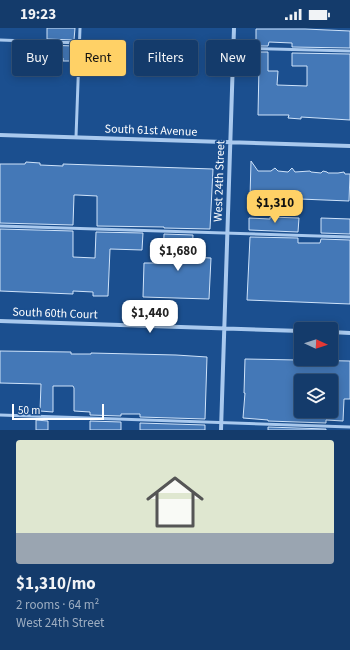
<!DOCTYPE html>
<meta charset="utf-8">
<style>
:root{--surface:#143b6b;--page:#214673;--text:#f1f3f6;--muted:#9dadc1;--line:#33557e;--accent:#ffd166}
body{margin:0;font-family:"Source Sans 3",sans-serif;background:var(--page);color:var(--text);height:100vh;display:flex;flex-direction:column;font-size:15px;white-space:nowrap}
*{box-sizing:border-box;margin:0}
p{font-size:13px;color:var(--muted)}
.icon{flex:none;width:22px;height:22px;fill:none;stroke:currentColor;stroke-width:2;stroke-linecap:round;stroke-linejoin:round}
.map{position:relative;height:402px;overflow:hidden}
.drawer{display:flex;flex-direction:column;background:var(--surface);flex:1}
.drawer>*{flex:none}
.guide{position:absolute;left:12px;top:12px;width:326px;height:36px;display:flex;gap:8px}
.needle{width:26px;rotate:93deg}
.tools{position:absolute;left:294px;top:294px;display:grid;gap:8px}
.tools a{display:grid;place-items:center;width:44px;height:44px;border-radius:4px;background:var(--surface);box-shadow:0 2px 10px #0003,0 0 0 1px var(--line);font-size:20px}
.scale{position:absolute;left:12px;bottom:10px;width:92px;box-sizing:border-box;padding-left:4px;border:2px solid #fff;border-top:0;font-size:11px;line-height:14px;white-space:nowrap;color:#fff;-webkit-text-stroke:3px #1b4f8f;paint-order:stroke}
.price{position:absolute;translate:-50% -34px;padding:0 9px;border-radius:8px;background:#fff;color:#222;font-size:13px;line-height:26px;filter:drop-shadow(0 1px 2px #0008)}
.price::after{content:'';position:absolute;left:50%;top:24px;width:12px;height:9px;margin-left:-6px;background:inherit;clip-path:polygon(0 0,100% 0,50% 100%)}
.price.current{background:var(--accent);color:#111}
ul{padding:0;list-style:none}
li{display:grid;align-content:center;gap:8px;height:212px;padding:0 16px}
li+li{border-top:1px solid var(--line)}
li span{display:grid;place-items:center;height:124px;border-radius:4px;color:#555}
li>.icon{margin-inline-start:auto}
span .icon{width:72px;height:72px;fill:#fffc;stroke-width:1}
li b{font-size:17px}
.tag{padding:0 14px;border-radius:4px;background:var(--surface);box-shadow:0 2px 10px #0003,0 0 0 1px var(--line);font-size:14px;line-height:36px}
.tag.current{background:var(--accent);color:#111}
.status{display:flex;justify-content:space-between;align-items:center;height:28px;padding:0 20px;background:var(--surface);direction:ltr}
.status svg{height:11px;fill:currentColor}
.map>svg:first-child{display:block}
</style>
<div class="status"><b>19:23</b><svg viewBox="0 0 49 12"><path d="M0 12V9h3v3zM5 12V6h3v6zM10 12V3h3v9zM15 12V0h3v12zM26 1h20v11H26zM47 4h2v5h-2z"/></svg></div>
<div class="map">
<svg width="350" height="402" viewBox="0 0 350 402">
<rect width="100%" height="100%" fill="#1b4f8f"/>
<path fill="#4478b7" stroke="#cfe3fa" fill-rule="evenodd" d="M 47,0 L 75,0 L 74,12 L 47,11 Z
M 256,1 L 305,1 L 350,3 L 350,20 L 292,19 L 292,15 L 269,14 L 268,18 L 256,18 Z
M 47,17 L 74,18 L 74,20 L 76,20 L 76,33 L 63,33 L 63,30 L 46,30 Z
M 256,24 L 268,24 L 268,43 L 278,43 L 277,57 L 307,58 L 307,38 L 292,38 L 292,25 L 350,26 L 350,92 L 301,89 L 301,91 L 288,90 L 289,87 L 258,87 L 259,38 L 254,38 L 254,25 Z
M 251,133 L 258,143 L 271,143 L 275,140 L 278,143 L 288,144 L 292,140 L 295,144 L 310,143 L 311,144 L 321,145 L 323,143 L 327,144 L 328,145 L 338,145 L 344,144 L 345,146 L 350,146 L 349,173 L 250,169 Z
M 26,134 L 40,135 L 40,137 L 63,138 L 63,136 L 213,141 L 210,201 L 164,200 L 164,199 L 97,198 L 97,168 L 77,167 L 74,167 L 73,197 L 0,195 L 0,136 L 25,136 Z
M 270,189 L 299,190 L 298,204 L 249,202 L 249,190 L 270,191 Z
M 321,190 L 350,191 L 350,206 L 321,205 Z
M 0,201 L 73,203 L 73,229 L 95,230 L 96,204 L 143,205 L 142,222 L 110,221 L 108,268 L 93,268 L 93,264 L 73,263 L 73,266 L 0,263 Z
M 164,206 L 193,207 L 192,229 L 211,230 L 209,271 L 143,269 L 144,235 L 163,235 Z
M 250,209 L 298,210 L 298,215 L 320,215 L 321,211 L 350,212 L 350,276 L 247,272 Z
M 0,323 L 71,324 L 71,326 L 91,326 L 91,325 L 176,327 L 207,329 L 205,391 L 140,389 L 140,386 L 121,386 L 121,388 L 90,387 L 90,384 L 74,383 L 74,360 L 73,358 L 53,358 L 53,384 L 40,383 L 41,356 L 0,355 Z
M 245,331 L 350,333 L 350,371 L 344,371 L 343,393 L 326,392 L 326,395 L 268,393 L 268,392 L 243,390 L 245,365 L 244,365 ZM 301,353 L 331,353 L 331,383 L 301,383 Z
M 36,392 L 48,393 L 48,402 L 36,402 Z
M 90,393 L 121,394 L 121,402 L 90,402 Z
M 140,395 L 205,397 L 205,402 L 140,402 Z
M 268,399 L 326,401 L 326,402 L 268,402 Z"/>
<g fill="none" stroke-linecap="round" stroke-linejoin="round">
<path stroke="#a9c9ee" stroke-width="3" d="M 0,12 L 80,15
M 233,20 L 350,23
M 76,109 L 80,0
M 0,198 L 350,209
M 0,387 L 350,399"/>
<path stroke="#a9c9ee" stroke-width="4" d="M 0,107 L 350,118
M 0,293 L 301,303
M 331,304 L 350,305
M 221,402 L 234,0"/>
</g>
<g text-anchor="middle" stroke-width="3.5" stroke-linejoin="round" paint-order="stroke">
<g font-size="12" fill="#fff" stroke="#1b4f8f">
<text transform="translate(151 102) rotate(2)" y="4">South 61st Avenue</text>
<text transform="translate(219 153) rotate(-88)" y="4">West 24th Street</text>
<text transform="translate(55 285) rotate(2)" y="4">South 60th Court</text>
</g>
</g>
</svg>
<div class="tools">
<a><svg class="needle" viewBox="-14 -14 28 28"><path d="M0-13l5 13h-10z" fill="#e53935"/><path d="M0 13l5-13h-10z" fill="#9dadc1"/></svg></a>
<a><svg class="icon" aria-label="layers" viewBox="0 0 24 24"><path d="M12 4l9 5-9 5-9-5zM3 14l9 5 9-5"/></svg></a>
</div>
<div class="scale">50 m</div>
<b class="price current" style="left:275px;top:196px">$1,310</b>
<b class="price" style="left:178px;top:244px">$1,680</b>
<b class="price" style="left:150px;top:306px">$1,440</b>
<div class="guide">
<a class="tag">Buy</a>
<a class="tag current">Rent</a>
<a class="tag">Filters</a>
<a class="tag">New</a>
</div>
</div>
<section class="drawer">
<ul>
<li><span style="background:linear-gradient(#dfe7d0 75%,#9aa5b1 0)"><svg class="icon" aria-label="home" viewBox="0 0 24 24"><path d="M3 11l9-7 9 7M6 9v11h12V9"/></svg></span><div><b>$1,310/mo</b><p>2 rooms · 64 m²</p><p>West 24th Street</p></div></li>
</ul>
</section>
